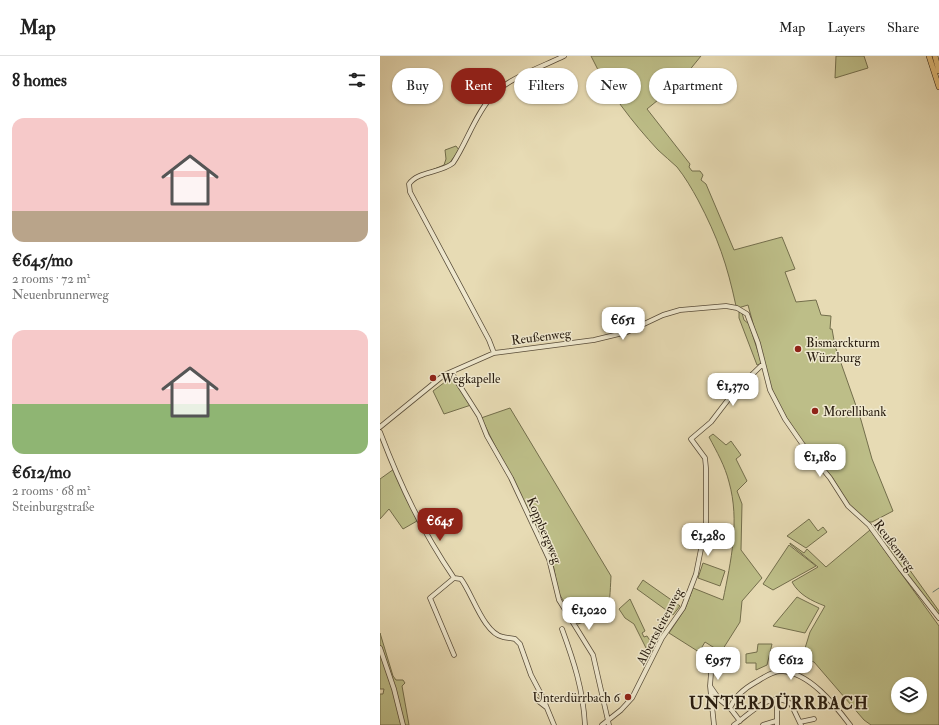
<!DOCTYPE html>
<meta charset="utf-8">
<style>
:root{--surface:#fff;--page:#f2f2f2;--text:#222;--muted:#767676;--line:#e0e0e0;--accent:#8f2418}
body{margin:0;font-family:"IM FELL Double Pica",serif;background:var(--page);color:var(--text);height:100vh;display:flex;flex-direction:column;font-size:15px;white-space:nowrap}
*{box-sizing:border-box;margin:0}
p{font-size:13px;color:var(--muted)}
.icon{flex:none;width:22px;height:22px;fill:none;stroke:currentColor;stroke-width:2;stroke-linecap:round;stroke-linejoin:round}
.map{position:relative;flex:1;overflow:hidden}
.drawer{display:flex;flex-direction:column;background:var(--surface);width:380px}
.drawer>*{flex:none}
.hud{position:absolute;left:12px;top:12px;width:380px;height:36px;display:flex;gap:8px}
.tools{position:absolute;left:511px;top:621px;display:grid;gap:8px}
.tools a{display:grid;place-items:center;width:36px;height:36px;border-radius:50%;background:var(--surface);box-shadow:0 1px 3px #0004;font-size:20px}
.price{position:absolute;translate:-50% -34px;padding:0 9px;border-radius:8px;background:#fff;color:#222;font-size:13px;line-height:26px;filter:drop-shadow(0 1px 2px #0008)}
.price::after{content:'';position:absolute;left:50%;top:24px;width:12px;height:9px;margin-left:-6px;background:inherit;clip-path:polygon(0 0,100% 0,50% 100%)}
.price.active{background:var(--accent);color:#fff}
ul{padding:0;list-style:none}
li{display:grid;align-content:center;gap:8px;height:212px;padding:0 12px}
li span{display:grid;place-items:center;height:124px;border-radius:12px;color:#555}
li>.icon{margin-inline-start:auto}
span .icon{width:72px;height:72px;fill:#fffc;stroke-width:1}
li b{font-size:17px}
h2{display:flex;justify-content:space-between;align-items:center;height:48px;padding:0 12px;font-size:17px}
.chip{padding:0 14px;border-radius:18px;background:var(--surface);box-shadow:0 1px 3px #0004;font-size:14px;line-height:36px}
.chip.active{background:var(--accent);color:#fff}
header{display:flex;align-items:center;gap:24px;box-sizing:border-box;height:56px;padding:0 20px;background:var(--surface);border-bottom:1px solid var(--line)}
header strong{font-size:19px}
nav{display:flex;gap:22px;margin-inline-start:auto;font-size:14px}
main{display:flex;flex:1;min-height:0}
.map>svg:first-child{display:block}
</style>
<header>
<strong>Map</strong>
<nav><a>Map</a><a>Layers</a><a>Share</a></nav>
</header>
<main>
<section class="drawer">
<h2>8 homes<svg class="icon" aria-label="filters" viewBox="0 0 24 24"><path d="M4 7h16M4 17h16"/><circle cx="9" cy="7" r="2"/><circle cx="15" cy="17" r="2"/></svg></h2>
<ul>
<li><span style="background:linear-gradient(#f6c9c9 75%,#b9a48a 0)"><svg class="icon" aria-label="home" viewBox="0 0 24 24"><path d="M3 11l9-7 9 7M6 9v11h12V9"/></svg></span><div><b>€645/mo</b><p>2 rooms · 72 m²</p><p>Neuenbrunnerweg</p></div></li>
<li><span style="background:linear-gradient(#f6c9c9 60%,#8fb573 0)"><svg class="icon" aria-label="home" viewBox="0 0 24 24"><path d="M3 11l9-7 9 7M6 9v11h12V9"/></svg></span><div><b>€612/mo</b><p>2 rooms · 68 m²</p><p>Steinburgstraße</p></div></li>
</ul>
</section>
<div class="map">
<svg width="559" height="669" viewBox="0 0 559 669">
<rect width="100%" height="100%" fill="#e7dbb4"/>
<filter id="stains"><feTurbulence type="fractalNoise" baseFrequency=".005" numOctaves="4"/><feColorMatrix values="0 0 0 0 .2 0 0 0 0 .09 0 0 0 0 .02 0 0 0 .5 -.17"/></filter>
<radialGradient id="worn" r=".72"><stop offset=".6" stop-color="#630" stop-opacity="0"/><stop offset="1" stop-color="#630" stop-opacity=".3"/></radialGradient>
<path fill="#bdbe88" stroke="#736e4c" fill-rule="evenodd" d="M 211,0 L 321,0 L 299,27 L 267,53 L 310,108 L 309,111 L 312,115 L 320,115 L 323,119 L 321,124 L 326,128 L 354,194 L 402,181 L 415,213 L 405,216 L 416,246 L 436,244 L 441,259 L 451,260 L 450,273 L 452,273 L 455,290 L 481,364 L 492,403 L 513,455 L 492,466 L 487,466 L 468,447 L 452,421 L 424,388 L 399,350 L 389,326 L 368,249 L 358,252 L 356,250 C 347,208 338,182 318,144 C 312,133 305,121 297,111 C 291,105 284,100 278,94 C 253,67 227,34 211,0 Z
M 456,0 L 484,0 L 488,12 L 455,22 Z
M 76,90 L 79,94 L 69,108 L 32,122 L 64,109 L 66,103 L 65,94 Z
M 359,256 L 362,257 L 364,264 L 369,268 L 382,308 L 377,309 L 359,262 Z
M 73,320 L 91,349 L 64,358 L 53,335 Z
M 130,352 L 231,520 C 229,555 232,556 198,568 L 178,536 L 172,502 L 101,362 Z
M 333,378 L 346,389 L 351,385 L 361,399 L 356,403 L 367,425 L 357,435 L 362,448 L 361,494 L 382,522 L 362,545 L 360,566 L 341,596 L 325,586 L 319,596 L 289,577 L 305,553 L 313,532 L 343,544 C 351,505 360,465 349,426 C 345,410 337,396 329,381 Z
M 14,413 L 37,465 L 23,473 L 9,453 L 0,463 L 0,423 Z
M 429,463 L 438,475 L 443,471 L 447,476 L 426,492 L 407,480 Z
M 494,469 L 519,499 L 559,555 L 559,559 L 491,471 Z
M 490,474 L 559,570 L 559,669 L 491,669 L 484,664 L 434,606 L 422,602 L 430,576 L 445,550 C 432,545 419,539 412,526 L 438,511 L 410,488 L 410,487 L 424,497 L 427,493 L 446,511 ZM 518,628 L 540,628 L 540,650 L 518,650 Z
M 409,489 L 436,510 L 393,534 L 383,528 Z
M 323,507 L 345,515 L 340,530 L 318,522 Z
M 263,524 L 300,550 L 293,559 L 257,533 Z
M 417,541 L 439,552 L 425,577 L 393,570 Z
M 250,543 L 265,575 L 262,577 L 264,581 L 267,580 L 275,592 L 270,600 L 254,568 L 245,562 L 239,553 Z
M 0,577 L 13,620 L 16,624 L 23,624 L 25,627 L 22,630 L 29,669 L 0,669 L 0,638 L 3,638 L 4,633 L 0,633 Z
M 378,588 L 392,588 L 387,609 L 376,614 L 376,607 L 366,607 L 366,598 L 377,596 Z"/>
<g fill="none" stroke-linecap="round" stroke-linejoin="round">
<path stroke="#6b7c71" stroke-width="1" d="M 553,536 L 559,532"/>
<defs>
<path id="minor" d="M 114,297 L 109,284 L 30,136 L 29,128 C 38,115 61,117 73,107 C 87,86 95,59 112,40 C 126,23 164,10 184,0
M 71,316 L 99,360 L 107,380 L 131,422 L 169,503 L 179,544 L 213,599 L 229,669
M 0,371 L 64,319 L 114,297 L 214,284 L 247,276 L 283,259 L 300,254 L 346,250 L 357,252 L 367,258 L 378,287 L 390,334 L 405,363 L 423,389 L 450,422 L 468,450 L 489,469 L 520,512 L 559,562
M 0,376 C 21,431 41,473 74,522 L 81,523 C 92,537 104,578 123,581 C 127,582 131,582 135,583 L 140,588 L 151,619 L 162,640 L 174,669
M 74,522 L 50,542 L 74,599
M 182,573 C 194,606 203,633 205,669
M 0,592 L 14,633 L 23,669
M 341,601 L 331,617 L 330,630 L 339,643 L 350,652
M 330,630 L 334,669
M 157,644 L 166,651
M 360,665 L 350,652 C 355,640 365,632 376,626 C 383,622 392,615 401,615 C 429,616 455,649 470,669
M 420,666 L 434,663
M 222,669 L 241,654 L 252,642 L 282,582 L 303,552 L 316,518 L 326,468 L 326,412 L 325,402 L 311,383 L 331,366 L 354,336 L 383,308
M 354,669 C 370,658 391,633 411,648 L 421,669
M 383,669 L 396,665
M 397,669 L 397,644"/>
<path id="major" d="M 549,0 L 559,31
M 555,0 L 559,15"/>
</defs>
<use href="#minor" stroke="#584c39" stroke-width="5.5"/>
<use href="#major" stroke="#291d10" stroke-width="6"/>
<use href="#minor" stroke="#efe8ce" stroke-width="4"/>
<use href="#major" stroke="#e4be7a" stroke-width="5"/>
</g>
<g fill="#8f2418" stroke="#efe8ce" stroke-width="1.5">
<circle cx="418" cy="293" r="4"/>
<circle cx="53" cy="322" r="4"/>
<circle cx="435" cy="355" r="4"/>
<circle cx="248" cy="641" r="4"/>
</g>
<g text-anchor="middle" stroke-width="3" stroke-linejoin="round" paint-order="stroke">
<g font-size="13" fill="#291d10" stroke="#efe8ce">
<text transform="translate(161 280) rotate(-7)" y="5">Reußenweg</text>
<text transform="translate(165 474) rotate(67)" y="5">Koppbergweg</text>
<text transform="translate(515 489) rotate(53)" y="5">Reußenweg</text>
<text transform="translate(279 570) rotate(-62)" y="5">Albertsleitenweg</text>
</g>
<g font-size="13" fill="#291d10" stroke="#efe8ce" text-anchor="start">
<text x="426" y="291">Bismarckturm<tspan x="426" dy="15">Würzburg</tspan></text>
<text x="61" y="327">Wegkapelle</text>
<text x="443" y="360">Morellibank</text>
<text x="240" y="646" text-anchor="end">Unterdürrbach 6</text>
</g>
<g font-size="17" font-weight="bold" letter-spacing="1" fill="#291d10" stroke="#efe8ce">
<text x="399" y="653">UNTERDÜRRBACH</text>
</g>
</g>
<rect width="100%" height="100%" filter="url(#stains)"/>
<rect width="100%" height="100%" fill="url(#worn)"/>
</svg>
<div class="tools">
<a><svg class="icon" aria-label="layers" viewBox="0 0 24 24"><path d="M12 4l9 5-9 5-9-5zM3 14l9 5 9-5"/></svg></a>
</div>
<b class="price" style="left:243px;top:285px">€651</b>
<b class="price" style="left:353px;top:351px">€1,370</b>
<b class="price" style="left:440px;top:422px">€1,180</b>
<b class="price active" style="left:60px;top:486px">€645</b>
<b class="price" style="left:328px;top:501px">€1,280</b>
<b class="price" style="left:209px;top:575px">€1,020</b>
<b class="price" style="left:338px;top:625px">€957</b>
<b class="price" style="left:411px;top:625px">€612</b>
<div class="hud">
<a class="chip">Buy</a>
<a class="chip active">Rent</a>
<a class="chip">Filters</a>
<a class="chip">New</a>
<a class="chip">Apartment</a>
</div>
</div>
</main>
